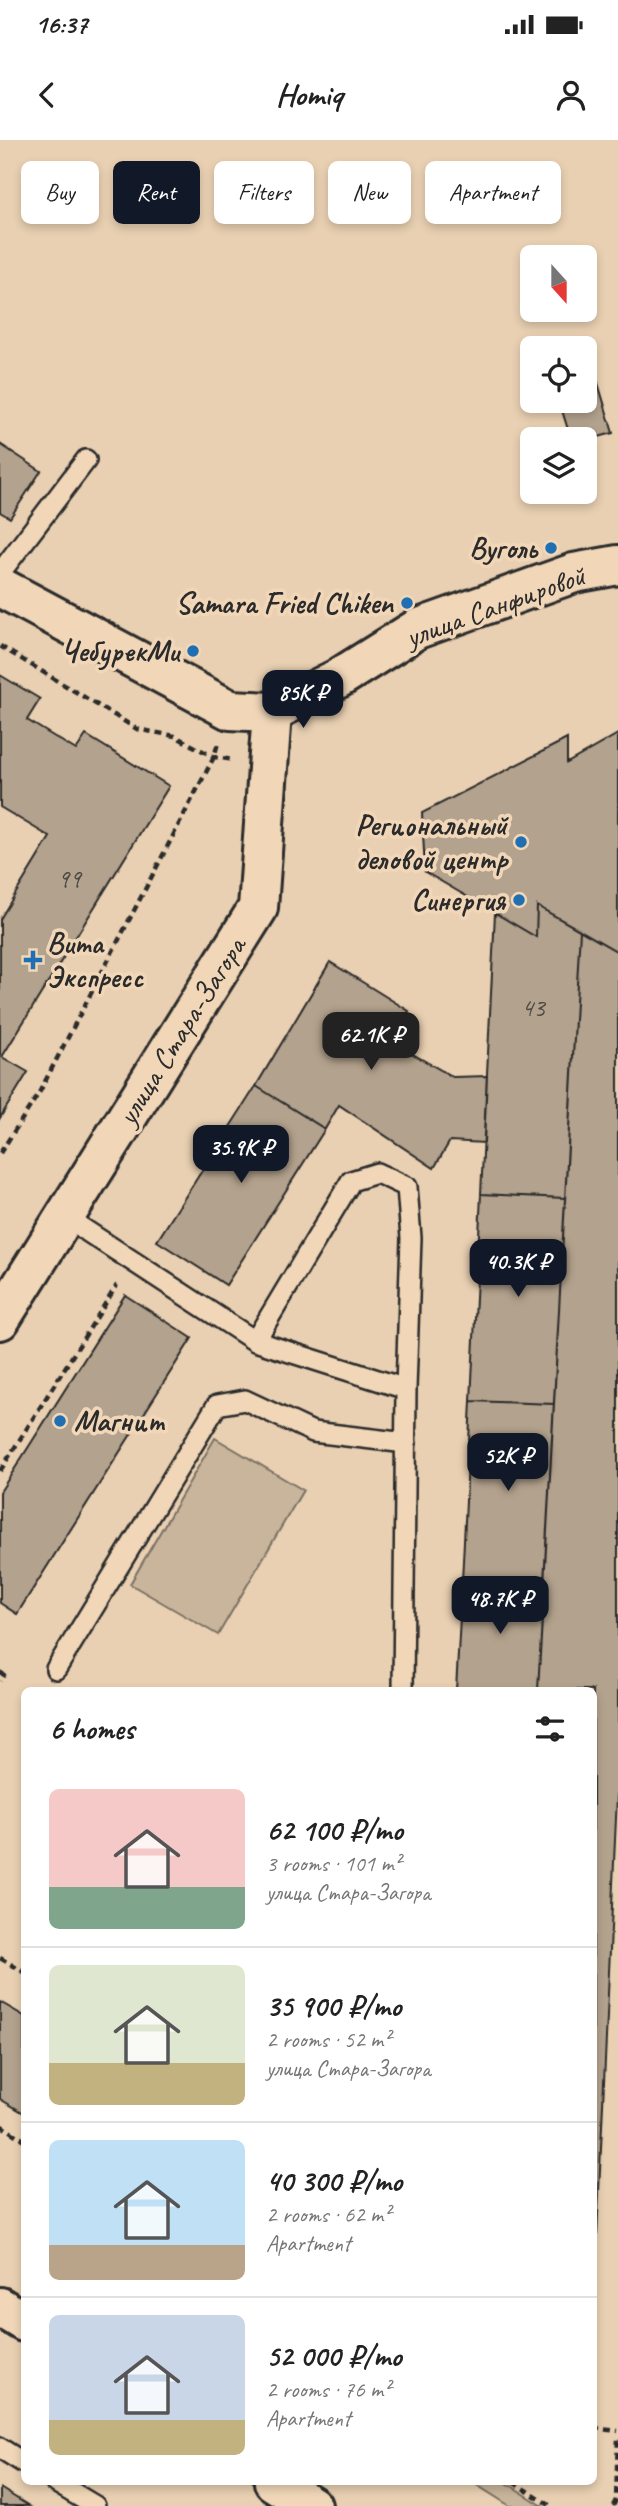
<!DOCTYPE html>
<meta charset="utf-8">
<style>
:root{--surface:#fff;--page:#f6f6f6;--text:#222;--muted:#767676;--line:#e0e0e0;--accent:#111827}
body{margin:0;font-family:Caveat,sans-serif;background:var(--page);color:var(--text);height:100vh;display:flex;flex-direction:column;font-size:26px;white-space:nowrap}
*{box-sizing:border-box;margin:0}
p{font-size:23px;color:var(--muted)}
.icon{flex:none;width:38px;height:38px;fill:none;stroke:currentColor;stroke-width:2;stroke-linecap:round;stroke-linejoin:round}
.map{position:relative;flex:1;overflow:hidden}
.side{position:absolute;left:21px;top:1547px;width:576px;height:798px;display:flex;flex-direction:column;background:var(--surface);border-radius:10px;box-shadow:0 4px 10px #0003}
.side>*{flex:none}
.hud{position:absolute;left:21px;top:21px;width:578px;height:63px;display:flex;gap:14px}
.needle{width:46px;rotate:159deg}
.buttons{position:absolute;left:520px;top:105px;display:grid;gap:14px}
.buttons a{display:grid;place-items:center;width:77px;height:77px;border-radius:10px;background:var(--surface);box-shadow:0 4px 10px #0003;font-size:35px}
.price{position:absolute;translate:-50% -60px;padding:0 16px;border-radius:14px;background:var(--accent);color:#fff;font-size:23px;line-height:46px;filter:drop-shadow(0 2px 4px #0008)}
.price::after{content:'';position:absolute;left:50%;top:42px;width:21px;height:16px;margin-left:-10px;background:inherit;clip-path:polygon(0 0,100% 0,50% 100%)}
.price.on{background:#222;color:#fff}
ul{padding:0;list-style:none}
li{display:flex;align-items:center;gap:21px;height:175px;padding:0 28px}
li+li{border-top:2px solid var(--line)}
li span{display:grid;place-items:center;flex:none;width:196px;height:140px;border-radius:10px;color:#555}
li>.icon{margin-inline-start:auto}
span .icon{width:84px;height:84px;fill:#fffc;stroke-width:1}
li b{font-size:30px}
h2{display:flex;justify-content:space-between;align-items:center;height:84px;padding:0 28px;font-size:30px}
.tag{padding:0 24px;border-radius:10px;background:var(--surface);box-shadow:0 4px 10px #0003;font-size:24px;line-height:63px}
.tag.on{background:var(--accent);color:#fff}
.status{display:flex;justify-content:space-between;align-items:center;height:49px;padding:0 35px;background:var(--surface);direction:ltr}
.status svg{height:19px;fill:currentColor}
header{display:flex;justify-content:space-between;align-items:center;height:91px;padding:0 28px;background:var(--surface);font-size:32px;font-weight:700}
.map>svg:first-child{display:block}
</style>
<div class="status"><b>16:37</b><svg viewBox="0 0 49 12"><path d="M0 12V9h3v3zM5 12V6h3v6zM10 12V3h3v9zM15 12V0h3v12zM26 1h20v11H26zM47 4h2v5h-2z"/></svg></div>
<header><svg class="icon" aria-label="back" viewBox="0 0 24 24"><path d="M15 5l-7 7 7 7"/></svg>Homiq<svg class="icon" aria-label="person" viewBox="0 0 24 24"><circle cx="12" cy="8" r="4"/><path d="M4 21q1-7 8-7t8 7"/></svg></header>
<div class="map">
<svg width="618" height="2366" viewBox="0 0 618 2366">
<rect width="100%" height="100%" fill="#e9d0b2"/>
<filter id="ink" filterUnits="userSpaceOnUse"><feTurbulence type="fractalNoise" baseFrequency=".0143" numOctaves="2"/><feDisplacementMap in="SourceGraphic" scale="14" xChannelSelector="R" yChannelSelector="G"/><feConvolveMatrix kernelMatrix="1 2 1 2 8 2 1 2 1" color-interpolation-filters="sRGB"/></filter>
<g filter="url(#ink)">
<path fill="#c9b59c" stroke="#7a7064" stroke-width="2" d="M 215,1298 L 303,1350 L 218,1495 L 130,1444 Z
M 472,2342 L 505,2342 L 543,2366 L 510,2366 Z"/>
<path fill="#b3a28d" stroke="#2b2b2b" stroke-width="2" d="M 589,213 L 613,293 L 584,301 L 584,299 L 571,299 L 559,261 L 584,261 L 584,214 Z
M 0,304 L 41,331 L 10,378 L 0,372 Z
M 0,535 L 40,559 L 27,580 L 76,610 L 86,595 L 169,646 L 2,917 L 28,932 L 0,978 L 0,779 L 50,697 L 0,667 Z
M 618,594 L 618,812 L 537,766 L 536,797 L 425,732 L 422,673 L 567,599 L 567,623 Z
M 537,766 L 580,790 L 565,1058 L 481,1054 L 495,773 L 536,797 Z
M 580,790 L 618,812 L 618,1634 L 593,2184 L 593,1550 L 538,1550 Z
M 330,822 L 409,871 L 390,901 L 453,937 L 487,936 L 484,1003 L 450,1001 L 434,1028 L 339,965 L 325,989 L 256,946 Z
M 256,946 L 325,989 L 226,1145 L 157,1101 Z
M 481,1054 L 565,1058 L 554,1264 L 471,1261 Z
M 125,1155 L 192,1198 L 17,1474 L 0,1463 L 0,1352 Z
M 471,1261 L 554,1264 L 544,1445 L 462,1441 Z
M 462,1441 L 544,1445 L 538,1550 L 456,1550 Z
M 0,1862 L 24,1876 L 24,1973 L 0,1959 Z
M 0,2348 L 29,2366 L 0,2366 Z"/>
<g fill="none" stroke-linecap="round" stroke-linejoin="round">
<defs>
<path id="service" d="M 0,433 L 86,320
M 65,1077 L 255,1201 L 406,1249 L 411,1098 L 407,1047 L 377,1033 L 351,1041 L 255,1201
M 56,1529 L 217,1265 L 245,1260 L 313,1292 L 406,1303
M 403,1550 L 406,1249
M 0,2308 L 24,2323
M 55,2342 L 95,2366"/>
<path id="minor" d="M 0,447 L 230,570 L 272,572 L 339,538 L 417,489 L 574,433 L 618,425
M 0,1180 L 258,768 L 272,572"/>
<path id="tertiary" d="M 0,2167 L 24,2182
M 274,2342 L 312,2366"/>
</defs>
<use href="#service" stroke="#2b2b2b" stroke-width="24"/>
<use href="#minor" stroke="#2b2b2b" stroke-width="44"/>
<use href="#tertiary" stroke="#2b2b2b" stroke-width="44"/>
<path stroke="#2b2b2b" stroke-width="4.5" stroke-dasharray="7 5" stroke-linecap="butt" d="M 0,506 L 137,589 L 175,596 L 214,617 L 234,620
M 0,1013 L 39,953 L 214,617 L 218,603
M 0,1331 L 117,1145
M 0,1532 L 4,1535 L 0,1541
M 0,1818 L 24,1832
M 0,1985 L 24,2000
M 593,2288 L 618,2291
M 513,2342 L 551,2366
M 613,2366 L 616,2360 L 618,2296"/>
<use href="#service" stroke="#f1d7b8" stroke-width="19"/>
<use href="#minor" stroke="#f1d7b8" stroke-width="38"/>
<use href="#tertiary" stroke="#f1d7b8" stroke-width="38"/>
</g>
</g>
<g fill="#1f6fb2" stroke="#f1d7b8" stroke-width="2.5">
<circle cx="551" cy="408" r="7"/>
<circle cx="407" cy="463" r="7"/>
<circle cx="193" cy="511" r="7"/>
<circle cx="521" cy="702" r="7"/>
<circle cx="519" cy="760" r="7"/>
<path d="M29.5 809.5h7v7h7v7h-7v7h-7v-7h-7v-7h7z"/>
<circle cx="60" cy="1281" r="7"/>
</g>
<g text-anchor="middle" stroke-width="7" stroke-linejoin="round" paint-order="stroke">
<g font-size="26" fill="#4d4944">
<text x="69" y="747">99</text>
<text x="533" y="876">43</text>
</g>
<g font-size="30" font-weight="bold" fill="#2b2b2b" stroke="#f1d7b8" text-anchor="end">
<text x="537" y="418">Вуголь</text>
<text x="393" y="473">Samara Fried Chiken</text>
<text x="179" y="521">ЧебурекМи</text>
<text x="507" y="695">Региональный<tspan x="507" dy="34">деловой центр</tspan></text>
<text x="505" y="770">Синергия</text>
<text x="47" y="813" text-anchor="start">Вита<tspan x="47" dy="34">Экспресс</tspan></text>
<text x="74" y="1291" text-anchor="start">Магнит</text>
</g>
<g font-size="30" fill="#2b2b2b" stroke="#f1d7b8">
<text transform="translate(495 466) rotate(-20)" y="10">улица Санфировой</text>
<text transform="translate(181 891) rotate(-58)" y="10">улица Стара-Загора</text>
</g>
</g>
</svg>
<div class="buttons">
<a><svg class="needle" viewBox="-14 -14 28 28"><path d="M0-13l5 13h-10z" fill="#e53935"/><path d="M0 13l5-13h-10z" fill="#767676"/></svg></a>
<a><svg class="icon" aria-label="locate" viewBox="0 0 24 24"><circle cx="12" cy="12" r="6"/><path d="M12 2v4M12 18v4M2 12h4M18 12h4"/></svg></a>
<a><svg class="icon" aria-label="layers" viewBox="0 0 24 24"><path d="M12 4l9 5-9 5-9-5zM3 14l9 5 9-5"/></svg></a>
</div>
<b class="price" style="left:303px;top:590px">85K ₽</b>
<b class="price on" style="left:371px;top:932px">62.1K ₽</b>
<b class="price" style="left:241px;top:1045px">35.9K ₽</b>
<b class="price" style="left:518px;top:1159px">40.3K ₽</b>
<b class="price" style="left:508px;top:1353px">52K ₽</b>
<b class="price" style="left:500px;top:1496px">48.7K ₽</b>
<div class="hud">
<a class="tag">Buy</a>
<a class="tag on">Rent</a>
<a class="tag">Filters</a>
<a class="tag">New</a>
<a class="tag">Apartment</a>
</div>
<section class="side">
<h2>6 homes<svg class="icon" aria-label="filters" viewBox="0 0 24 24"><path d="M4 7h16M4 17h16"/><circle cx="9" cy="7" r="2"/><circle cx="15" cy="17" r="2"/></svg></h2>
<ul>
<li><span style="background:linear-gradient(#f6c9c9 70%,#7fa58c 0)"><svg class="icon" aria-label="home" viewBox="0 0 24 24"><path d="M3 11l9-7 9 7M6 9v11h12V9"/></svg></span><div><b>62 100 ₽/mo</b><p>3 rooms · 101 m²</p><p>улица Стара-Загора</p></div></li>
<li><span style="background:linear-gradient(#dfe7d0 70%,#c2b280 0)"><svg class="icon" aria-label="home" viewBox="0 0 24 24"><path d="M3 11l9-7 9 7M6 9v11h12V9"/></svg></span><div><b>35 900 ₽/mo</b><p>2 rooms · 52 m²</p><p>улица Стара-Загора</p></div></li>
<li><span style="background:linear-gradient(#bfe0f5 75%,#b9a48a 0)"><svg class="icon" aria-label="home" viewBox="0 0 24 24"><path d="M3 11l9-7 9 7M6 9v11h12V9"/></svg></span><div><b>40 300 ₽/mo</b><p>2 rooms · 62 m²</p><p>Apartment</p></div></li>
<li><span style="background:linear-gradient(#c9d6e8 75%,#c2b280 0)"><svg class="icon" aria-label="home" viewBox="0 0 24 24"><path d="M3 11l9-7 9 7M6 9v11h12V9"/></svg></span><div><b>52 000 ₽/mo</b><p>2 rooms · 76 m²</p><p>Apartment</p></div></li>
</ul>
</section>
</div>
